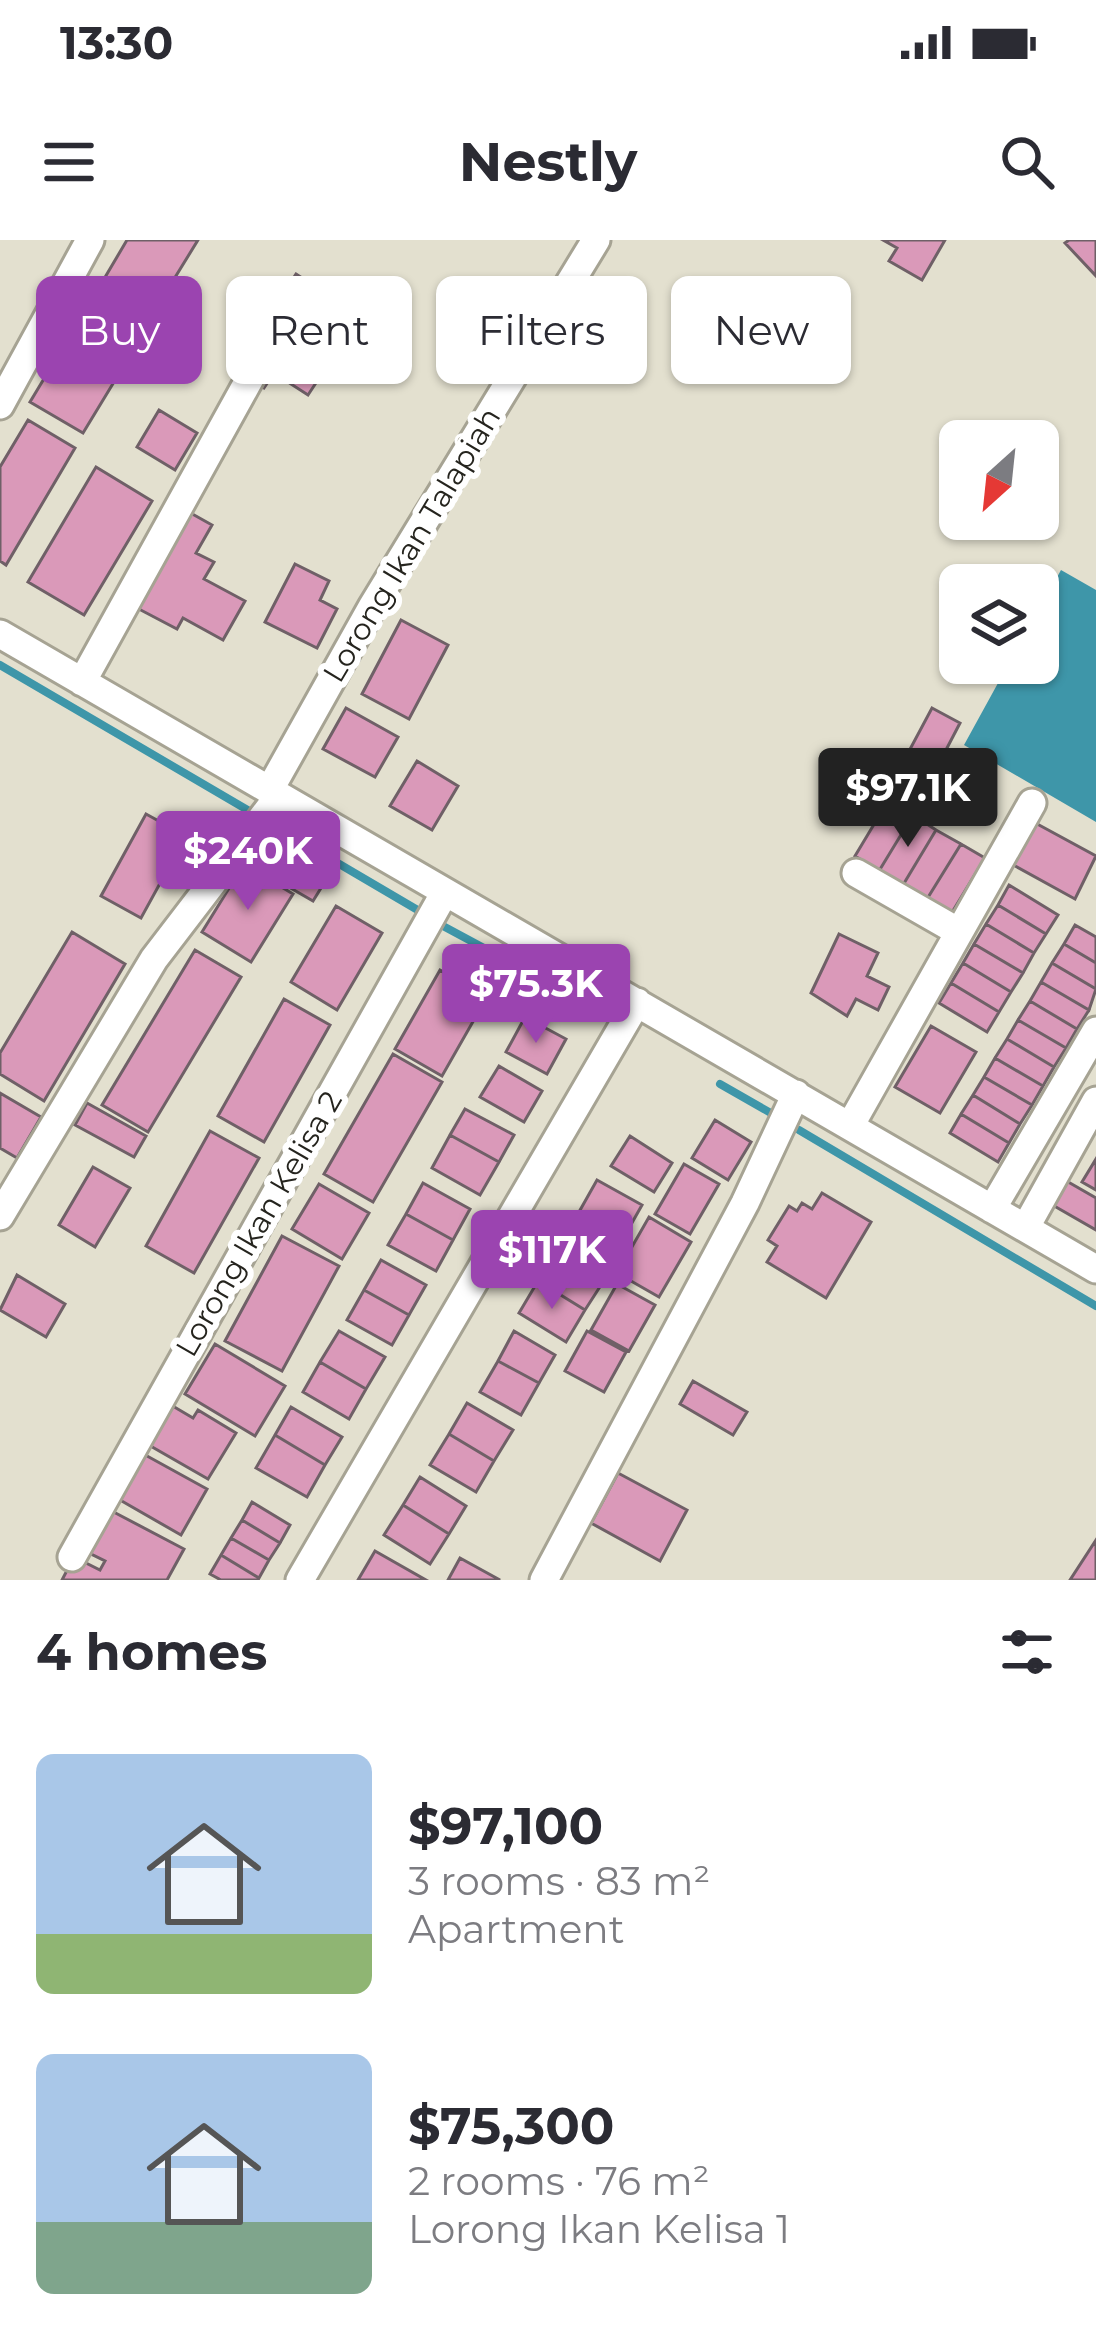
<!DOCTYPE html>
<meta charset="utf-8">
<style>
:root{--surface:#fff;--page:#f7f7f7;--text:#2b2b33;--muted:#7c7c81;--accent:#9b44b0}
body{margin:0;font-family:Montserrat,sans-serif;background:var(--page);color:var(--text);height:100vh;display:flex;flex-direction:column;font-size:45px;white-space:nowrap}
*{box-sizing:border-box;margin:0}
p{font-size:39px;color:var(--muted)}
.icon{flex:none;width:66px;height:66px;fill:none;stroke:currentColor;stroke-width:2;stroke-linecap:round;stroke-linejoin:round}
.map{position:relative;height:1340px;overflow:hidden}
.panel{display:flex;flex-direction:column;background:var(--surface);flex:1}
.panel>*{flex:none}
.guide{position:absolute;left:36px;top:36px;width:1026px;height:108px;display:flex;gap:24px}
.needle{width:78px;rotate:207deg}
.tools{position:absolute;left:939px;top:180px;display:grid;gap:24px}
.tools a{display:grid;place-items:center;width:120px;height:120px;border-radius:18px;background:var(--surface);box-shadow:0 3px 9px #0004;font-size:60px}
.price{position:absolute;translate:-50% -102px;padding:0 27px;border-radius:12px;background:var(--accent);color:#fff;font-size:39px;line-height:78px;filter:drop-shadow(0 3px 6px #0008)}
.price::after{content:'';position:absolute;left:50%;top:72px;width:36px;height:27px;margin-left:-18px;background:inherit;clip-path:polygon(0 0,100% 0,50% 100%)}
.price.current{background:#222;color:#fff}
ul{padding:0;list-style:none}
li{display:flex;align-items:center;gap:36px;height:300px;padding:0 36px}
li span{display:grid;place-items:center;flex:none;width:336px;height:240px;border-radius:18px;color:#555}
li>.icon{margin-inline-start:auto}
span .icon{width:144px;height:144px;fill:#fffc;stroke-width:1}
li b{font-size:51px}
h2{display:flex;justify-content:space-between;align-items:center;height:144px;padding:0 36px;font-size:51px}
.chip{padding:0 42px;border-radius:18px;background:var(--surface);box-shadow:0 3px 9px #0004;font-size:42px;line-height:108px}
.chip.current{background:var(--accent);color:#fff}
.status{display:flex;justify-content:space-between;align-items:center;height:84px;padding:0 60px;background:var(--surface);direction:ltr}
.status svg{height:33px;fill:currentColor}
header{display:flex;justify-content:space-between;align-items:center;height:156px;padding:0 36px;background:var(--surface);font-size:54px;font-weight:700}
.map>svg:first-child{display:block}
</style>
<div class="status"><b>13:30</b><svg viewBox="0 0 49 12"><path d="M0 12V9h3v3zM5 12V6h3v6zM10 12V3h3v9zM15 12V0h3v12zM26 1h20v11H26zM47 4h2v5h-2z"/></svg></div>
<header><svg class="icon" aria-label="menu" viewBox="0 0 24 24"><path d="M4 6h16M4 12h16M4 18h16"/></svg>Nestly<svg class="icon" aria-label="search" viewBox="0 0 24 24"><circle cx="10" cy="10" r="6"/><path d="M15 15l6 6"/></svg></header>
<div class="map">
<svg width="1096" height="1340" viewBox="0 0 1096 1340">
<rect width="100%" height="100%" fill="#e3e0cf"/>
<path fill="#3e96a9" d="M 1061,330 L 1096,350 L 1096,582 L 964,505 L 1009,423 L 1038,423 L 1038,372 Z"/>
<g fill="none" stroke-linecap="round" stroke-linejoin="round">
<path stroke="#3e96a9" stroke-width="8" d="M 0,425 L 251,572
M 278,588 L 421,672
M 443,686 L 521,728
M 720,844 L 776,876
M 799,890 L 1096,1066"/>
</g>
<path fill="#da99b9" stroke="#6f6067" stroke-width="3" d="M 127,0 L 198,0 L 155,70 L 104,39 Z
M 883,0 L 945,0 L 922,40 L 889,21 L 897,8 Z
M 1069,0 L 1096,0 L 1096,36 L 1065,3 Z
M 296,34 L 360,76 L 308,155 L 274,133 L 264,148 L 234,128 Z
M 98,49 L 151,81 L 83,193 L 30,162 Z
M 159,170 L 197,193 L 175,230 L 137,207 Z
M 28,180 L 75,208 L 6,325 L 0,321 L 0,227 Z
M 96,227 L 152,261 L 84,375 L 28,342 Z
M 187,271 L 212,285 L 196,313 L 214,322 L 204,339 L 245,361 L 223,400 L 183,378 L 177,389 L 135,367 Z
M 295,324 L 329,341 L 320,360 L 337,369 L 317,408 L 265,382 Z
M 401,380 L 448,405 L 409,479 L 362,454 Z
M 346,468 L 398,497 L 375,537 L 323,509 Z
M 932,468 L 960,483 L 921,558 L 892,543 Z
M 417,521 L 458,546 L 432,590 L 390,566 Z
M 888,561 L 913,575 L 879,631 L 855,616 Z
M 146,574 L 186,596 L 141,678 L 101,656 Z
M 913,575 L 936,590 L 903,645 L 879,631 Z
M 1028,579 L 1096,616 L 1075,659 L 1006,621 Z
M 936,590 L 961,604 L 927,659 L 903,645 Z
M 288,600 L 334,627 L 313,661 L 268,635 Z
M 961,604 L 985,618 L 951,674 L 927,659 Z
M 244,624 L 293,654 L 251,722 L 202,692 Z
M 1009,645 L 1058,675 L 1046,694 L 998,665 Z
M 998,665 L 1046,694 L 1034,713 L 986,684 Z
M 336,666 L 382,693 L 337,770 L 291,742 Z
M 986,684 L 1034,713 L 1023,733 L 974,704 Z
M 1075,685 L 1096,697 L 1096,723 L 1064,704 Z
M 72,692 L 125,724 L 44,861 L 0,834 L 0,813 Z
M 839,694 L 878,713 L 867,736 L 889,747 L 878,770 L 856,759 L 847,776 L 811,753 Z
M 974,704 L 1023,733 L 1011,752 L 963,723 Z
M 1064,704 L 1096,723 L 1096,749 L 1052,723 Z
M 195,710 L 241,737 L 148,892 L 102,865 Z
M 963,723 L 1011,752 L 999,772 L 951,743 Z
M 1052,723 L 1096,749 L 1089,770 L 1041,742 Z
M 440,730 L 487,757 L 442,836 L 395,809 Z
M 1041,742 L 1089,770 L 1077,789 L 1030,761 Z
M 951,743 L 999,772 L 987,792 L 939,763 Z
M 284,759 L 330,785 L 264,902 L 218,876 Z
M 1030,761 L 1077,789 L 1066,808 L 1018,780 Z
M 525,777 L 566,799 L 547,834 L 506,812 Z
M 1018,780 L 1066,808 L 1054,827 L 1007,799 Z
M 931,786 L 976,812 L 940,873 L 895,847 Z
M 1007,799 L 1054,827 L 1043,846 L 995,818 Z
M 393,814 L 442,842 L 373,962 L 324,934 Z
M 995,818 L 1043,846 L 1032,865 L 984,837 Z
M 499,826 L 542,851 L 524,882 L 480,857 Z
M 984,837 L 1032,865 L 1020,884 L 973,855 Z
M 0,853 L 41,877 L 17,918 L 0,908 Z
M 973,855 L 1020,884 L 1009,903 L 961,874 Z
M 87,863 L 146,896 L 134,917 L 75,885 Z
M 465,869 L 514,895 L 499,922 L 450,895 Z
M 961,874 L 1009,903 L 998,922 L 950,893 Z
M 715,880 L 751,902 L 728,940 L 692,918 Z
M 210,891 L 259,918 L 194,1033 L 146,1006 Z
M 450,895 L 499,922 L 480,955 L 432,928 Z
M 630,896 L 672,923 L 654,952 L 611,926 Z
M 1096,919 L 1096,950 L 1082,942 Z
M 684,924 L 719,944 L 690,994 L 655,974 Z
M 93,927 L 130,948 L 95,1007 L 59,985 Z
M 1063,939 L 1096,958 L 1096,990 L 1049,963 Z
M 597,940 L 642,965 L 624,997 L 579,972 Z
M 423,943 L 470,969 L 453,1000 L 406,974 Z
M 319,944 L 369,973 L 342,1019 L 292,989 Z
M 822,953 L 871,982 L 826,1058 L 767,1022 L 777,1006 L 768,1000 L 789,966 L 797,971 L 802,963 L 812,969 Z
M 579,972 L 624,997 L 607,1028 L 562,1003 Z
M 406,974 L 453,1000 L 436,1031 L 388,1005 Z
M 649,977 L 691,1002 L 659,1057 L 617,1033 Z
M 282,996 L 339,1026 L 282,1131 L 225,1101 Z
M 556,1013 L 603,1042 L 585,1070 L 538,1041 Z
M 381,1020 L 426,1045 L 409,1075 L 364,1050 Z
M 17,1035 L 65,1064 L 46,1097 L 0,1070 Z
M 538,1041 L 585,1070 L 566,1102 L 519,1073 Z
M 617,1044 L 655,1065 L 629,1111 L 591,1090 Z
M 364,1050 L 409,1075 L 392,1105 L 347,1080 Z
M 339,1091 L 385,1117 L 366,1149 L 320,1122 Z
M 514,1091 L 555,1115 L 539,1143 L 498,1121 Z
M 587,1091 L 626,1112 L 604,1152 L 565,1131 Z
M 215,1104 L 285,1146 L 255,1196 L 185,1154 Z
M 498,1121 L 539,1143 L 521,1175 L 480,1152 Z
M 320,1122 L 366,1149 L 349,1179 L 303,1152 Z
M 693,1141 L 747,1172 L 733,1195 L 680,1164 Z
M 467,1163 L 513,1190 L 494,1221 L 449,1194 Z
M 171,1165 L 193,1178 L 198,1170 L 236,1193 L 208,1239 L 147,1204 Z
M 291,1167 L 342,1197 L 325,1225 L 275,1195 Z
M 449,1194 L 494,1221 L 476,1252 L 430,1225 Z
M 275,1195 L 325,1225 L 307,1257 L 256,1228 Z
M 138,1211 L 207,1249 L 181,1295 L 113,1256 Z
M 618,1233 L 687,1270 L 660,1321 L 591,1283 Z
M 420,1237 L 466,1266 L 449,1294 L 403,1265 Z
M 252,1262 L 290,1285 L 280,1303 L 242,1280 Z
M 403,1265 L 449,1294 L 430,1324 L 384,1295 Z
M 106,1268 L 184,1309 L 167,1340 L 62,1340 L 74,1317 L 100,1330 L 105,1321 L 83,1310 Z
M 242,1280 L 280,1303 L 269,1320 L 231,1298 Z
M 231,1298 L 269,1320 L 259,1338 L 221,1315 Z
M 1096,1300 L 1096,1340 L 1070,1340 Z
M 375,1311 L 426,1340 L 358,1340 Z
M 221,1315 L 259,1338 L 258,1340 L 221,1340 L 210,1334 Z
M 460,1318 L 500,1340 L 448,1340 Z"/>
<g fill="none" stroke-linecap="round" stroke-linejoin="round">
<defs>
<path id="minor" d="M 0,165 L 90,0
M 0,394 L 1096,1029
M 82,442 L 254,131
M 269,551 L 372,367 L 596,0
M 856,633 L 959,692
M 850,886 L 1032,563
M 992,969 L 1096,791
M 0,976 L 154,719 L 278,557
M 1027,985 L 1096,861
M 72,1317 L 445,652
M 300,1340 L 637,762
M 544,1340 L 745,963 L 796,854"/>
</defs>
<use href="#minor" stroke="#a6a393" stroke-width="33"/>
<use href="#minor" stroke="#fff" stroke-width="27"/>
</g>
<g text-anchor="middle" stroke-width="12" stroke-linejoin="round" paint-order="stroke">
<g font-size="30" fill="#25241e" stroke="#fff">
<text transform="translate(412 305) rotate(-59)" y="10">Lorong Ikan Talapiah</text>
<text transform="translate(259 984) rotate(-60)" y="10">Lorong Ikan Kelisa 2</text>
</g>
</g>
</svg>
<div class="tools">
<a><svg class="needle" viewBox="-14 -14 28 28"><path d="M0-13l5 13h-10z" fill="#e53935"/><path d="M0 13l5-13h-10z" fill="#7c7c81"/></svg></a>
<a><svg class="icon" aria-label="layers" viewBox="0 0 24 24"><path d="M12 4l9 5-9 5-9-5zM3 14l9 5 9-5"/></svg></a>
</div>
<b class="price current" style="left:908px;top:610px">$97.1K</b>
<b class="price" style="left:248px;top:673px">$240K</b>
<b class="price" style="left:536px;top:806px">$75.3K</b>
<b class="price" style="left:552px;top:1072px">$117K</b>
<div class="guide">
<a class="chip current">Buy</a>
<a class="chip">Rent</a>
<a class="chip">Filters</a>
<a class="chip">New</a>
</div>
</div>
<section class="panel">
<h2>4 homes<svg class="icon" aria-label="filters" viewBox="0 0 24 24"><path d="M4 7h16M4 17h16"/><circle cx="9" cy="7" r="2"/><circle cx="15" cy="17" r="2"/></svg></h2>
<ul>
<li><span style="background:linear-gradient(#a9c7e8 75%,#8fb573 0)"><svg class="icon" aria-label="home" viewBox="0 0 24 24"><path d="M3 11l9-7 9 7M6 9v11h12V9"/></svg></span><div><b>$97,100</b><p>3 rooms · 83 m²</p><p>Apartment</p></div></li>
<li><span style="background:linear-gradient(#a9c7e8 70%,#7fa58c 0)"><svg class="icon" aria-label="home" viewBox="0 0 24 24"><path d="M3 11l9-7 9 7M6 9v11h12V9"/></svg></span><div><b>$75,300</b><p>2 rooms · 76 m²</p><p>Lorong Ikan Kelisa 1</p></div></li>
</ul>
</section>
